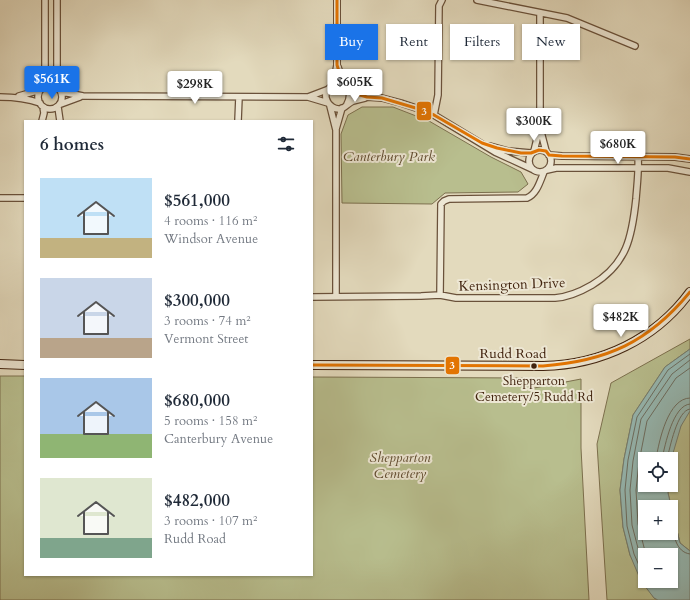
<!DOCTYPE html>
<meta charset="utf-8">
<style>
:root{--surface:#fff;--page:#f6f6f7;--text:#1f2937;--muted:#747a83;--accent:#1a73e8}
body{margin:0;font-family:Cardo,serif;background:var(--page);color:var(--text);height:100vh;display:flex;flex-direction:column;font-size:15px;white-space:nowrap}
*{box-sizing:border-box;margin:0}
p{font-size:13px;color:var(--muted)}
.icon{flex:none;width:22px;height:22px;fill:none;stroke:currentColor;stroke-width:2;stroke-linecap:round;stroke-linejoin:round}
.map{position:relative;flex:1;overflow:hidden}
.details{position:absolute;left:24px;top:120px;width:289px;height:456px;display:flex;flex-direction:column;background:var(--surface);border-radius:0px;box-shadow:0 1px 3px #0004}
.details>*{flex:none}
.top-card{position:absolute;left:325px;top:24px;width:305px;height:36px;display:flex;gap:8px}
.buttons{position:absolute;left:638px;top:452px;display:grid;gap:8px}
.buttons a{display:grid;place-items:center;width:40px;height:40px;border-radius:0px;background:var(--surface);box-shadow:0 1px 3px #0004;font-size:20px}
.price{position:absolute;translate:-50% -34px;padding:0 9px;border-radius:4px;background:#fff;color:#222;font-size:13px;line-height:26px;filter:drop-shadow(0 1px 2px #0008)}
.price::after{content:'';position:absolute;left:50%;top:24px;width:12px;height:9px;margin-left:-6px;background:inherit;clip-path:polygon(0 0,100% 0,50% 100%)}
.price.selected{background:var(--accent);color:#fff}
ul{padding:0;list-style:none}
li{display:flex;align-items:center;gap:12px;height:100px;padding:0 16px}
li span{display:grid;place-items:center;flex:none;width:112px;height:80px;border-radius:0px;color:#555}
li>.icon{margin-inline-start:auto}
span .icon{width:48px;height:48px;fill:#fffc;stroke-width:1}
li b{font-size:17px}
h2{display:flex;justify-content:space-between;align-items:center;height:48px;padding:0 16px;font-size:17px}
.chip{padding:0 14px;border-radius:0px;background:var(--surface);box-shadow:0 1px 3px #0004;font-size:14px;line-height:36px}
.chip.selected{background:var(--accent);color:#fff}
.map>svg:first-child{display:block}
</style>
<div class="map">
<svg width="690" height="600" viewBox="0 0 690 600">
<rect width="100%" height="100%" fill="#e3dabd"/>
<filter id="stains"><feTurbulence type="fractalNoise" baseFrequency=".005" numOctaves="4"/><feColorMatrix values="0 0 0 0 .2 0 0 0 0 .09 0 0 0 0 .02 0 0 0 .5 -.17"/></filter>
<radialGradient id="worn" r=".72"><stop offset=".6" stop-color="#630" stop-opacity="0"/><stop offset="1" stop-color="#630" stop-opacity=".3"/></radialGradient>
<path fill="#b8be8e" stroke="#7c704e" d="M 362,107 L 393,107 L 429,121 L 491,157 L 521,172 L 528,184 L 518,192 L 445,193 L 432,204 L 342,203 L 341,134 L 348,115 Z
M 690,339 L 690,349 L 665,367 L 633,415 L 624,459 L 620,490 L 623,527 L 630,555 L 654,598 L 658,600 L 607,600 L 597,444 L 611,383 Z
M 0,376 L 25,376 L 25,575 L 312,575 L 312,377 L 526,378 L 529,389 L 581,379 L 581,448 L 589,600 L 0,600 Z
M 690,411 L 690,551 L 680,543 L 668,493 L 668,485 L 671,485 C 671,477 670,467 671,459 C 674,445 680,421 690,411 Z"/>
<path fill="#96bab5" stroke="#747e72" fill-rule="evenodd" d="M 690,349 L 690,411 L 681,426 L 671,460 L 645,459 L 645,485 L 668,485 L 668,493 L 680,543 L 690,551 L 690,600 L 658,600 L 654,598 L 641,581 L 630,555 L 623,527 L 620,490 L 624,459 L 633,415 L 665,367 ZM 645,507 L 671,507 L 671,533 L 645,533 ZM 645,555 L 671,555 L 671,581 L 645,581 Z"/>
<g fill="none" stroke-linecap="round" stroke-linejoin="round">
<path stroke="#6c6e62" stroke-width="1" d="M 656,459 C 659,441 668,398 690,398
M 662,459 C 665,445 673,405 690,404
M 667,459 C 670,448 677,410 690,409
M 671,522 C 674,534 675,552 690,554
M 646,555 L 638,524 L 636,490 L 639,462 L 647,421 L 676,378 L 690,368
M 645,567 L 639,552 L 632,525 L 630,490 L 633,461 L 641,419 L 672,374 L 690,360
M 645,579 L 634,554 L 627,526 L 625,490 L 628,460 L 637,417 L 668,370 L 690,354"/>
<defs>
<path id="street" d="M 57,0 L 57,76 L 58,87
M 477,0 L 567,18 L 635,46
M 540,14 L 540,128 L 546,151
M 338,67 L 344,87
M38 97a12 12 0 1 1 24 0a12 12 0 1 1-24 0Z
M 44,86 L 45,76 L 45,0
M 333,86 L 337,65 L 337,0
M 62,92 L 83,96 L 308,97 L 329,89
M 349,92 L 367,97 L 382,98 L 401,103 L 419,109 L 434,115 L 495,152 L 532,169
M 19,96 L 40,90
M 0,97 C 14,97 26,98 40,103
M 308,97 L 328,103
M 61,104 L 80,97
M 347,104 C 359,81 323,79 326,98 C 328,106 336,111 343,108 C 346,106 349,103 353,101 C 357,100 361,99 365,98
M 330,106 L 336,130 L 336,296
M 58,107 L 60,121
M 434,115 L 438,95 L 439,6 L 442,0
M 42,121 L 44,113 L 43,107
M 238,121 L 239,97
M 336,129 L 342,108
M 490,146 L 508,151 L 531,153
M529 161a11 11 0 1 1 22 0a11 11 0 1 1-22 0Z
M 534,151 L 539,131
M 549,155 L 562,156 L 675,157 L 690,159
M 547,170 L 556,168 L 668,168 L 690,172
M 0,198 L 25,198
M 440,295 L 441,204 L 444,201 L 449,199 L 527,198 C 537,194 540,181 544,172
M 312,297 L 421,296 L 440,295 L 456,298 L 555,298 C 569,297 580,292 592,285 C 627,264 632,237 636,199 C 637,185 639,171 638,156"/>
<path id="secondary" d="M 0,364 L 25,365
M 312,365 L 543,366 C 601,365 656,339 690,292"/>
</defs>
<use href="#street" stroke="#6a513a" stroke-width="8"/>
<use href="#secondary" stroke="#41230e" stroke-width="10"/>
<use href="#street" stroke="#ede7d4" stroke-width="5.5"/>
<use href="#secondary" stroke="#ede7d4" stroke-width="8"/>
<defs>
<path id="bus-1" d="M 337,0 L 337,65 L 344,87 L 349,92 L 367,97 L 382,98 L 419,109 L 434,115 L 482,143 L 497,148 L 521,153 L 531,153 L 539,150 L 546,151 L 549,155 L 562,156 L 675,157 L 690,159
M 312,365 L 543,366 C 607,361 649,342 690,292"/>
</defs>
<use href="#bus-1" stroke="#ede7d4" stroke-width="6"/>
<use href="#bus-1" stroke="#e27402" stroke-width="3"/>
</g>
<circle fill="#41230e" stroke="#ede7d4" stroke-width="1.5" cx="534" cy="366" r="3.5"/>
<g text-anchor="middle" stroke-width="4" stroke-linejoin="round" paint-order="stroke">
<g font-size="13" fill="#41230e" stroke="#ede7d4">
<text x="534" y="385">Shepparton<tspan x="534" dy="16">Cemetery/5 Rudd Rd</tspan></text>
</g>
<g font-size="14" font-style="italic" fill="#5f4a2e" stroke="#ede7d4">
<text x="389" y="161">Canterbury Park</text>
<text x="400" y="462">Shepparton<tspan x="400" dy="16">Cemetery</tspan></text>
</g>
<g font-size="14" fill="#41230e" stroke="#ede7d4">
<text transform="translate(512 284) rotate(-2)" y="5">Kensington Drive</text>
<text x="513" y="358">Rudd Road</text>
</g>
</g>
<g stroke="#ede7d4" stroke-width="1.5">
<rect x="416" y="101" width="16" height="20" rx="4" fill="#e27402"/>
<rect x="445" y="356" width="15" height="19" rx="4" fill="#e27402"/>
</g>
<g font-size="11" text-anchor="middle" font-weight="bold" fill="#fff">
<text x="424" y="115">3</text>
<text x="452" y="369">3</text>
</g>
<rect width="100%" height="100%" filter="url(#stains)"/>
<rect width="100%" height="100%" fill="url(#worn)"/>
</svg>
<div class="buttons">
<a><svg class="icon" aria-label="locate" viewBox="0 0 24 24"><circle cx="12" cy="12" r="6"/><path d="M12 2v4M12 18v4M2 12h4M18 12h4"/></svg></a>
<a>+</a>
<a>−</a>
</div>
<b class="price selected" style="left:52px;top:100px">$561K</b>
<b class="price" style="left:355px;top:103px">$605K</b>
<b class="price" style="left:195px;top:105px">$298K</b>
<b class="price" style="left:534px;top:142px">$300K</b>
<b class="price" style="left:618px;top:165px">$680K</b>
<b class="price" style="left:621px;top:338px">$482K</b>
<div class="top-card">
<a class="chip selected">Buy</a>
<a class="chip">Rent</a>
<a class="chip">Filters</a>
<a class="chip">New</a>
</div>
<section class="details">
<h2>6 homes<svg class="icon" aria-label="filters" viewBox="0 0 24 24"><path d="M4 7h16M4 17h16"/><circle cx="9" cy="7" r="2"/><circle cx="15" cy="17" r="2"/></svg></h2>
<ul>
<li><span style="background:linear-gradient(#bfe0f5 75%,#c2b280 0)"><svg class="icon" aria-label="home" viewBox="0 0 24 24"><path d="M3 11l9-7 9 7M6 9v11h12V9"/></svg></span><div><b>$561,000</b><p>4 rooms · 116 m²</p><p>Windsor Avenue</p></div></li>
<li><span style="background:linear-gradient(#c9d6e8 75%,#b9a48a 0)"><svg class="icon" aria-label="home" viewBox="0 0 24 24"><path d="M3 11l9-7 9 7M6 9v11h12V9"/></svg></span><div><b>$300,000</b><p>3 rooms · 74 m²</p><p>Vermont Street</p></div></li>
<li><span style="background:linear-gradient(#a9c7e8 70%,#8fb573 0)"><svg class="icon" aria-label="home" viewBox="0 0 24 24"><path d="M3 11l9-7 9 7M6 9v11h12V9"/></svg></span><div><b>$680,000</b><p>5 rooms · 158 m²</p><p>Canterbury Avenue</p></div></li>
<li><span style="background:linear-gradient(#dfe7d0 75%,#7fa58c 0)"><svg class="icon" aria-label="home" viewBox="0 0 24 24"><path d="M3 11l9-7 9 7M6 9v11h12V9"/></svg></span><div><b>$482,000</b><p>3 rooms · 107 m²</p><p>Rudd Road</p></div></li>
</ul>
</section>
</div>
